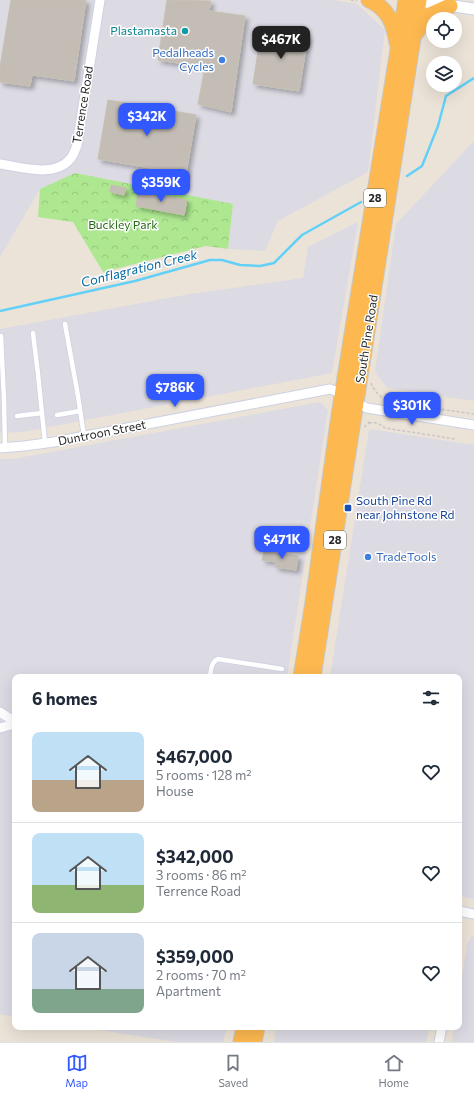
<!DOCTYPE html>
<meta charset="utf-8">
<style>
:root{--surface:#fff;--page:#f6f6f7;--text:#1f2937;--muted:#747a83;--line:#e0e1e3;--accent:#3258ff}
body{margin:0;font-family:Commissioner,sans-serif;background:var(--page);color:var(--text);height:100vh;display:flex;flex-direction:column;font-size:15px;white-space:nowrap}
*{box-sizing:border-box;margin:0}
p{font-size:13px;color:var(--muted)}
.icon{flex:none;width:22px;height:22px;fill:none;stroke:currentColor;stroke-width:2;stroke-linecap:round;stroke-linejoin:round}
.map{position:relative;flex:1;overflow:hidden}
.details{position:absolute;left:12px;top:674px;width:450px;height:356px;display:flex;flex-direction:column;background:var(--surface);border-radius:8px;box-shadow:0 4px 16px #0002}
.details>*{flex:none}
.controls{position:absolute;left:426px;top:12px;display:grid;gap:8px}
.controls a{display:grid;place-items:center;width:36px;height:36px;border-radius:50%;background:var(--surface);box-shadow:0 4px 16px #0002;font-size:20px}
.price{position:absolute;translate:-50% -34px;padding:0 9px;border-radius:8px;background:var(--accent);color:#fff;font-size:13px;line-height:26px;filter:drop-shadow(0 1px 2px #0008)}
.price::after{content:'';position:absolute;left:50%;top:24px;width:12px;height:9px;margin-left:-6px;background:inherit;clip-path:polygon(0 0,100% 0,50% 100%)}
.price.current{background:#222;color:#fff}
ul{padding:0;list-style:none}
li{display:flex;align-items:center;gap:12px;height:100px;padding:0 20px}
li+li{border-top:1px solid var(--line)}
li span{display:grid;place-items:center;flex:none;width:112px;height:80px;border-radius:8px;color:#555}
li>.icon{margin-inline-start:auto}
span .icon{width:48px;height:48px;fill:#fffc;stroke-width:1}
li b{font-size:17px}
h2{display:flex;justify-content:space-between;align-items:center;height:48px;padding:0 20px;font-size:17px}
.tab-bar{display:flex;justify-content:space-around;align-items:center;height:56px;border-top:1px solid var(--line);background:var(--surface);font-size:11px;color:var(--muted)}
.tab-bar a{display:grid;justify-items:center;gap:2px}
.tab-bar .current{color:var(--accent)}
.map>svg:first-child{display:block}
</style>
<div class="map">
<svg width="474" height="1042" viewBox="0 0 474 1042">
<defs>
<pattern id="park-crowns" width="20" height="18" patternUnits="userSpaceOnUse"><rect width="20" height="18" fill="#ade890"/><path d="M2 6a3 3 0 1 1 6 0M12 15a3 3 0 1 1 6 0" fill="none" stroke="#95c77c"/></pattern>
<filter id="shadow"><feDropShadow dx="3.5" dy="3.5" stdDeviation="2" flood-color="#0004"/></filter>
</defs>
<rect width="100%" height="100%" fill="#ece3d8"/>
<path fill="#dcdae3" d="M 0,0 L 332,0 L 357,4 L 385,30 L 368,172 L 278,221 L 265,251 L 228,249 L 233,205 L 75,173 L 40,189 L 0,257 Z
M 474,141 L 474,401 L 387,388 L 375,372 L 396,224 Z
M 358,222 L 332,373 L 23,432 L 0,433 L 0,329 L 190,294 L 303,278 L 308,247 Z
M 320,402 L 328,410 L 287,677 L 15,677 L 15,1017 L 0,1014 L 0,459 L 13,459 Z
M 369,429 L 474,445 L 474,899 L 459,896 L 459,677 L 330,677 Z
M 474,935 L 474,1042 L 452,1042 L 454,1027 L 459,1027 L 459,996 L 467,944 L 472,936 Z
M 80,1027 L 227,1027 L 223,1042 L 176,1042 Z
M 276,1027 L 429,1027 L 426,1042 L 274,1042 Z"/>
<path fill="url(#park-crowns)" d="M 75,173 L 233,204 L 228,249 L 206,246 L 103,272 L 73,222 L 38,217 L 40,189 Z"/>
<g fill="none" stroke-linecap="round" stroke-linejoin="round">
<path stroke="#62d0f7" stroke-width="2.5" d="M 407,176 L 422,166 L 438,126 L 446,96 L 474,78
M 0,311 L 135,281 L 210,260 L 222,260 L 240,265 L 260,266 L 274,263 L 302,235 L 361,202"/>
</g>
<path fill="#c3bdb5" stroke="#c7c0b2" filter="url(#shadow)" d="M 11,0 L 86,0 L 74,81 L 32,75 L 30,86 L 0,82 L 0,67 Z
M 167,0 L 211,1 L 209,11 L 245,16 L 231,112 L 198,104 L 205,67 L 158,60 Z
M 271,29 L 308,35 L 299,91 L 253,84 L 260,38 L 269,39 Z
M 108,100 L 196,115 L 186,174 L 98,159 Z
M 111,185 L 126,188 L 124,195 L 110,192 Z
M 138,191 L 187,200 L 184,215 L 136,206 Z
M 264,551 L 298,556 L 296,570 L 275,567 L 276,562 L 262,560 Z"/>
<g fill="none" stroke-linecap="round" stroke-linejoin="round">
<defs>
<path id="service" d="M 65,324 L 78,396 L 84,436
M 33,333 L 38,374 L 45,443
M 1,336 L 4,400 L 5,447
M 57,415 L 80,411
M 17,416 L 42,413
M 210,677 C 211,670 211,662 218,659 L 282,669"/>
<path id="minor" d="M 0,164 C 20,167 55,178 70,159 C 74,155 75,150 77,145 L 100,0
M 0,448 L 24,446 L 54,442 L 330,389 C 343,393 354,403 367,408 L 474,425
M 0,712 L 15,722
M 0,728 L 15,724
M 459,911 L 474,914
M 439,1042 L 442,1027"/>
<path id="tertiary" d="M 413,0 L 474,9"/>
<path id="trunk" d="M 369,0 C 388,8 394,24 397,43
M 415,34 L 428,17 L 432,14 L 450,6
M 301,677 L 313,602 L 339,415 L 406,0
M 313,677 L 419,0
M 241,1042 L 244,1027
M 254,1042 L 257,1027"/>
</defs>
<use href="#service" stroke="#cdd1e3" stroke-width="6"/>
<use href="#minor" stroke="#cdd1e3" stroke-width="11"/>
<use href="#tertiary" stroke="#cdd1e3" stroke-width="13"/>
<use href="#trunk" stroke="#c7c7c7" stroke-width="17"/>
<path stroke="#c7c7c7" stroke-width="1.5" stroke-dasharray="3 2" stroke-linecap="butt" d="M 351,0 L 357,1
M 371,383 C 374,391 381,398 389,402 L 474,414
M 369,423 C 375,421 380,424 385,428 L 455,439
M 364,427 L 369,423 L 368,421"/>
<use href="#service" stroke="#fff" stroke-width="4.5"/>
<use href="#minor" stroke="#fff" stroke-width="9"/>
<use href="#tertiary" stroke="#fff" stroke-width="11"/>
<use href="#trunk" stroke="#fdb84f" stroke-width="15"/>
</g>
<circle fill="#0f9aa8" stroke="#fff" stroke-width="1.5" cx="185" cy="31" r="4"/>
<g fill="#3f7fe0" stroke="#fff" stroke-width="1.5">
<circle cx="222" cy="60" r="4"/>
<circle cx="368" cy="557" r="4"/>
</g>
<rect fill="#1a4fb4" stroke="#fff" stroke-width="1.5" x="344" y="504" width="8" height="8" rx="2"/>
<g text-anchor="middle" stroke-width="3" stroke-linejoin="round" paint-order="stroke">
<g fill="#fff" stroke="#686868" stroke-width="1">
<rect x="364" y="189" width="22" height="18" rx="3"/>
<rect x="324" y="531" width="22" height="18" rx="3"/>
</g>
<g font-size="11" font-weight="bold" fill="#282828">
<text x="375" y="202">28</text>
<text x="335" y="544">28</text>
</g>
<g font-size="12" fill="#0d838f" stroke="#fff" text-anchor="end">
<text x="177" y="35">Plastamasta</text>
</g>
<g font-size="12" fill="#366cbe" stroke="#fff" text-anchor="end">
<text x="214" y="57">Pedalheads<tspan x="214" dy="14">Cycles</tspan></text>
<text x="376" y="561" text-anchor="start">TradeTools</text>
</g>
<g font-size="12" fill="#282828" stroke="#fff">
<text transform="translate(83 105) rotate(-81)" y="4">Terrence Road</text>
<text transform="translate(367 339) rotate(-81)" y="4">South Pine Road</text>
<text transform="translate(102 433) rotate(-11)" y="4">Duntroon Street</text>
</g>
<g font-size="12" fill="#256914" stroke="#fff">
<text x="123" y="229">Buckley Park</text>
</g>
<g font-size="12" fill="#164399" stroke="#fff" text-anchor="start">
<text x="356" y="505">South Pine Rd<tspan x="356" dy="14">near Johnstone Rd</tspan></text>
</g>
<g font-size="13" font-style="italic" fill="#036ba1" stroke="#fff">
<text transform="translate(139 268) rotate(-14)" y="5">Conflagration Creek</text>
</g>
</g>
</svg>
<div class="controls">
<a><svg class="icon" aria-label="locate" viewBox="0 0 24 24"><circle cx="12" cy="12" r="6"/><path d="M12 2v4M12 18v4M2 12h4M18 12h4"/></svg></a>
<a><svg class="icon" aria-label="layers" viewBox="0 0 24 24"><path d="M12 4l9 5-9 5-9-5zM3 14l9 5 9-5"/></svg></a>
</div>
<b class="price current" style="left:281px;top:60px">$467K</b>
<b class="price" style="left:147px;top:137px">$342K</b>
<b class="price" style="left:161px;top:203px">$359K</b>
<b class="price" style="left:175px;top:408px">$786K</b>
<b class="price" style="left:412px;top:426px">$301K</b>
<b class="price" style="left:282px;top:560px">$471K</b>
<section class="details">
<h2>6 homes<svg class="icon" aria-label="filters" viewBox="0 0 24 24"><path d="M4 7h16M4 17h16"/><circle cx="9" cy="7" r="2"/><circle cx="15" cy="17" r="2"/></svg></h2>
<ul>
<li><span style="background:linear-gradient(#bfe0f5 60%,#b9a48a 0)"><svg class="icon" aria-label="home" viewBox="0 0 24 24"><path d="M3 11l9-7 9 7M6 9v11h12V9"/></svg></span><div><b>$467,000</b><p>5 rooms · 128 m²</p><p>House</p></div><svg class="icon" aria-label="heart" viewBox="0 0 24 24"><path d="M12 20l-8-8c-3-5 5-10 8-4 3-6 11-1 8 4z"/></svg></li>
<li><span style="background:linear-gradient(#bfe0f5 65%,#8fb573 0)"><svg class="icon" aria-label="home" viewBox="0 0 24 24"><path d="M3 11l9-7 9 7M6 9v11h12V9"/></svg></span><div><b>$342,000</b><p>3 rooms · 86 m²</p><p>Terrence Road</p></div><svg class="icon" aria-label="heart" viewBox="0 0 24 24"><path d="M12 20l-8-8c-3-5 5-10 8-4 3-6 11-1 8 4z"/></svg></li>
<li><span style="background:linear-gradient(#c9d6e8 70%,#7fa58c 0)"><svg class="icon" aria-label="home" viewBox="0 0 24 24"><path d="M3 11l9-7 9 7M6 9v11h12V9"/></svg></span><div><b>$359,000</b><p>2 rooms · 70 m²</p><p>Apartment</p></div><svg class="icon" aria-label="heart" viewBox="0 0 24 24"><path d="M12 20l-8-8c-3-5 5-10 8-4 3-6 11-1 8 4z"/></svg></li>
</ul>
</section>
</div>
<nav class="tab-bar">
<a class="current"><svg class="icon" aria-label="map" viewBox="0 0 24 24"><path d="M3 6l6-2 6 2 6-2v14l-6 2-6-2-6 2zM9 4v14M15 6v14"/></svg>Map</a>
<a><svg class="icon" aria-label="saved" viewBox="0 0 24 24"><path d="M7 4h10v16l-5-4-5 4z"/></svg>Saved</a>
<a><svg class="icon" aria-label="home" viewBox="0 0 24 24"><path d="M3 11l9-7 9 7M6 9v11h12V9"/></svg>Home</a>
</nav>
